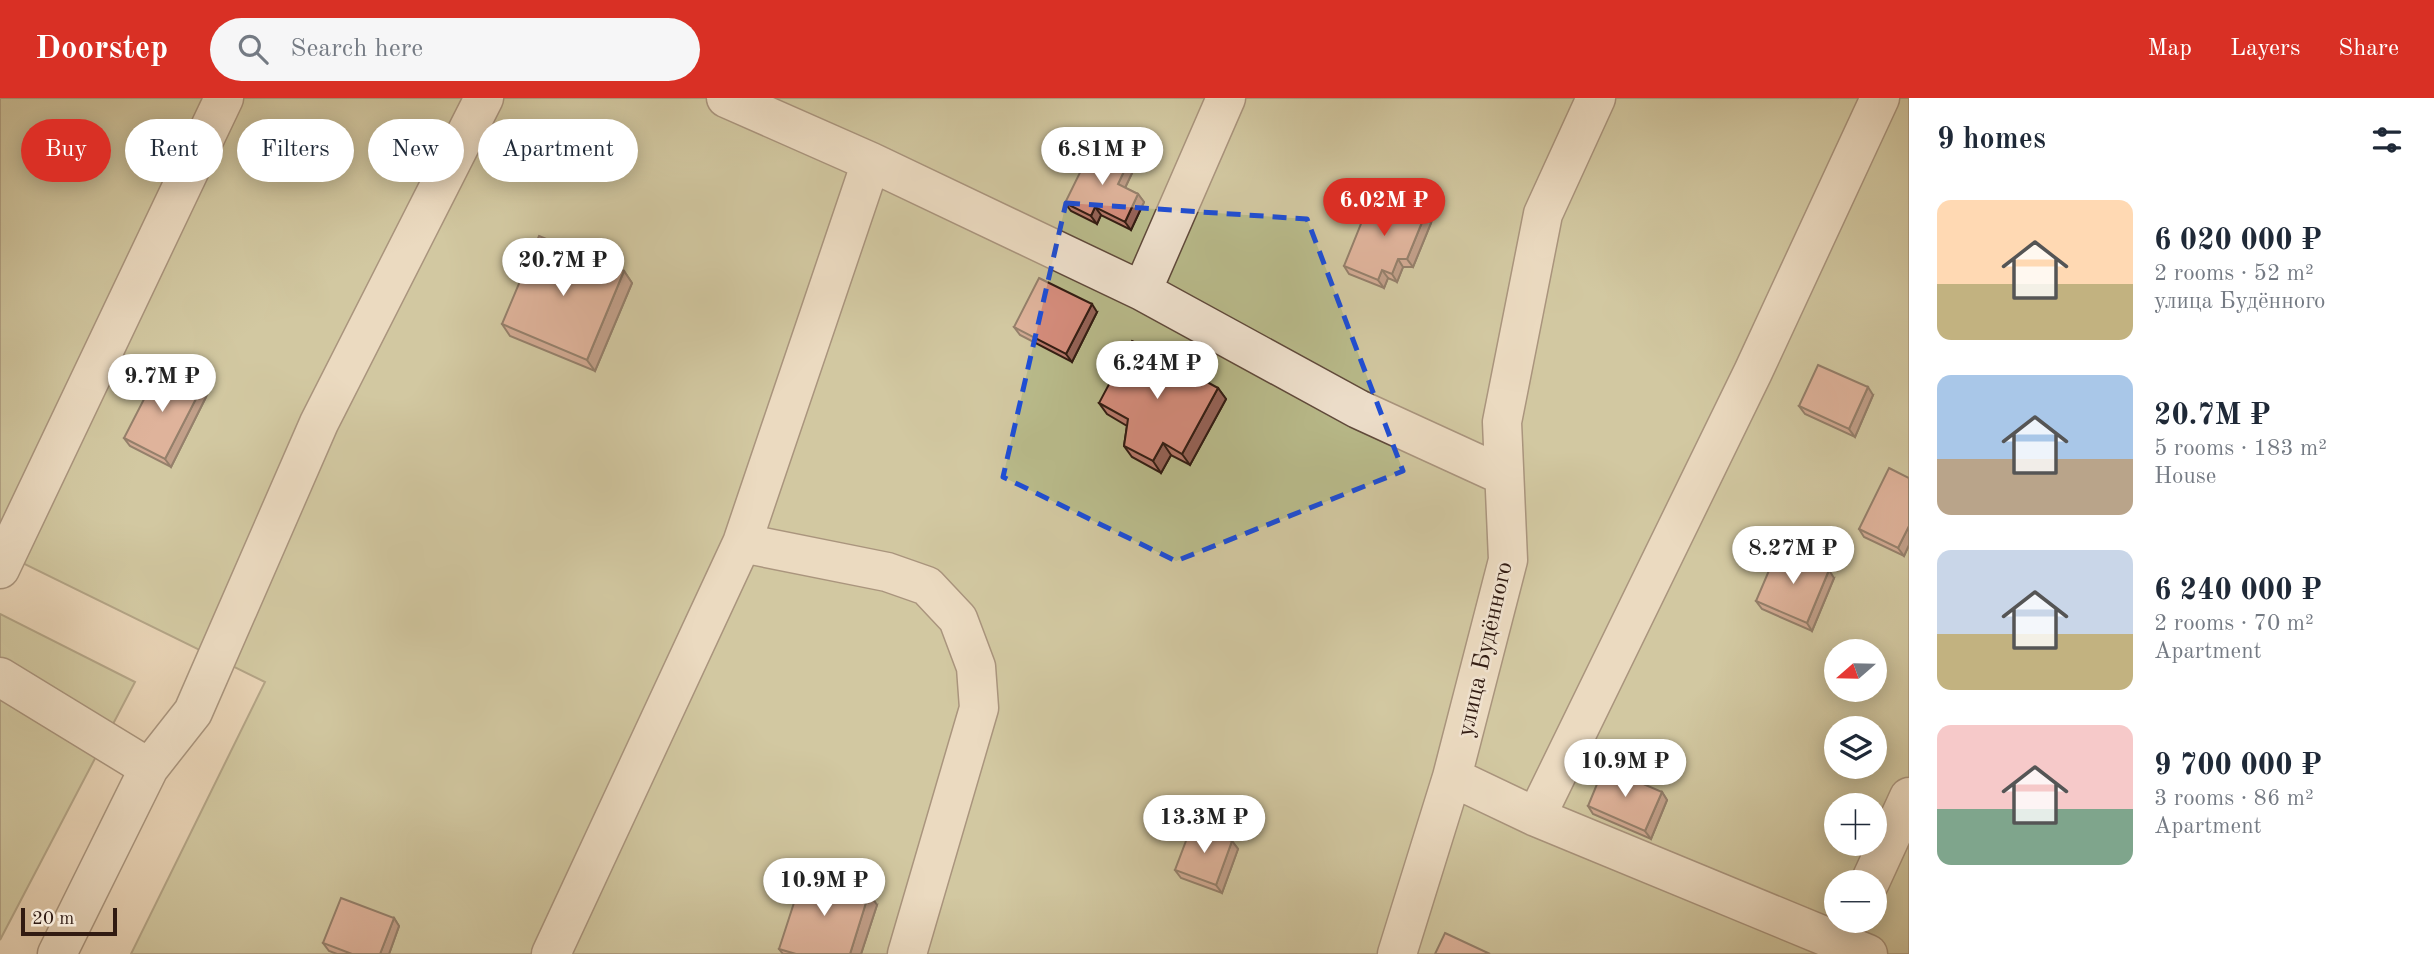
<!DOCTYPE html>
<meta charset="utf-8">
<style>
:root{--surface:#fff;--page:#f6f6f7;--text:#1f2937;--muted:#747a83;--accent:#d93025}
body{margin:0;font-family:"Old Standard TT",serif;background:var(--page);color:var(--text);height:100vh;display:flex;flex-direction:column;font-size:26px;white-space:nowrap}
*{box-sizing:border-box;margin:0}
p{font-size:23px;color:var(--muted)}
.icon{flex:none;width:38px;height:38px;fill:none;stroke:currentColor;stroke-width:2;stroke-linecap:round;stroke-linejoin:round}
.map{position:relative;flex:1;overflow:hidden}
.sheet{display:flex;flex-direction:column;background:var(--surface);width:525px}
.sheet>*{flex:none}
.banner{position:absolute;left:21px;top:21px;width:665px;height:63px;display:flex;gap:14px}
.needle{width:46px;rotate:250deg}
.controls{position:absolute;left:1824px;top:541px;display:grid;gap:14px}
.controls a{display:grid;place-items:center;width:63px;height:63px;border-radius:50%;background:var(--surface);box-shadow:0 4px 18px #0003;font-size:35px}
.scale{position:absolute;left:21px;bottom:18px;width:96px;box-sizing:border-box;padding-left:7px;border:4px solid #311b12;border-top:0;font-size:19px;line-height:24px;white-space:nowrap;color:#311b12;-webkit-text-stroke:5px #f0e2cf;paint-order:stroke}
.price{position:absolute;translate:-50% -60px;padding:0 16px;border-radius:24px;background:#fff;color:#222;font-size:23px;line-height:46px;filter:drop-shadow(0 2px 4px #0008)}
.price::after{content:'';position:absolute;left:50%;top:42px;width:21px;height:16px;margin-left:-10px;background:inherit;clip-path:polygon(0 0,100% 0,50% 100%)}
.price.current{background:var(--accent);color:#fff}
ul{padding:0;list-style:none}
li{display:flex;align-items:center;gap:21px;height:175px;padding:0 28px}
li span{display:grid;place-items:center;flex:none;width:196px;height:140px;border-radius:14px;color:#555}
li>.icon{margin-inline-start:auto}
span .icon{width:84px;height:84px;fill:#fffc;stroke-width:1}
li b{font-size:30px}
h2{display:flex;justify-content:space-between;align-items:center;height:84px;padding:0 28px;font-size:30px}
.tag{padding:0 24px;border-radius:32px;background:var(--surface);box-shadow:0 4px 18px #0003;font-size:24px;line-height:63px}
.tag.current{background:var(--accent);color:#fff}
header{display:flex;align-items:center;gap:42px;box-sizing:border-box;height:98px;padding:0 35px;background:var(--accent);color:#fff}
header strong{font-size:33px}
nav{display:flex;gap:38px;margin-inline-start:auto;font-size:24px}
.search{width:490px;height:63px;background:var(--page);display:flex;align-items:center;gap:18px;box-sizing:border-box;padding:0 24px;border-radius:38px;color:var(--muted);font-size:26px}
main{display:flex;flex:1;min-height:0}
.map>svg:first-child{display:block}
</style>
<header>
<strong>Doorstep</strong>
<div class="search"><svg class="icon" aria-label="search" viewBox="0 0 24 24"><circle cx="10" cy="10" r="6"/><path d="M15 15l6 6"/></svg>Search here</div>
<nav><a>Map</a><a>Layers</a><a>Share</a></nav>
</header>
<main>
<div class="map">
<svg width="1909" height="856" viewBox="0 0 1909 856">
<rect width="100%" height="100%" fill="#e8d3b5"/>
<filter id="stains"><feTurbulence type="fractalNoise" baseFrequency=".00286" numOctaves="4"/><feColorMatrix values="0 0 0 0 .2 0 0 0 0 .09 0 0 0 0 .02 0 0 0 .5 -.17"/></filter>
<radialGradient id="worn" r=".72"><stop offset=".6" stop-color="#630" stop-opacity="0"/><stop offset="1" stop-color="#630" stop-opacity=".3"/></radialGradient>
<path fill="#b9bb8b" stroke="#756b4e" stroke-width="2" fill-rule="evenodd" d="M 0,0 L 1909,0 L 1909,856 L 131,856 L 265,584 L 0,454 ZM 1836,553 L 1874,553 L 1874,592 L 1836,592 ZM 1836,630 L 1874,630 L 1874,668 L 1836,668 ZM 1836,707 L 1874,707 L 1874,746 L 1836,746 ZM 1836,784 L 1874,784 L 1874,822 L 1836,822 Z
M 0,516 L 135,584 L 0,842 Z"/>
<g fill="none" stroke-linecap="round" stroke-linejoin="round">
<defs>
<path id="minor" d="M 726,0 L 871,64 L 1142,193 L 1358,311 L 1502,377
M 1142,193 L 1226,0
M 742,445 L 887,474 L 927,488 L 958,521 L 976,569 L 979,610 L 907,856
M 0,471 L 224,0
M 0,579 L 149,670
M 1452,679 L 1536,719 L 1868,856
M 1536,719 L 1753,274 L 1880,0
M 1870,784 L 1909,699
M 57,856 L 149,670 L 193,614 L 319,325 L 484,0
M 551,856 L 742,445 L 871,64
M 1397,856 L 1452,679 L 1508,462 L 1502,324 L 1543,116 L 1596,0"/>
</defs>
<use href="#minor" stroke="#5f493b" stroke-width="41"/>
<use href="#minor" stroke="#f0e2cf" stroke-width="38"/>
</g>
<path fill="#b8796c" stroke="#311b12" stroke-width="2" d="M 1128,65 L 1133,73 L 1125,90 L 1138,96 L 1144,104 L 1131,132 L 1101,117 L 1097,126 L 1071,113 L 1065,105 Z
M 1431,125 L 1413,169 L 1403,169 L 1397,184 L 1388,180 L 1384,190 L 1349,176 L 1344,168 Z
M 624,173 L 632,185 L 595,273 L 510,238 L 502,226 Z
M 1097,214 L 1072,264 L 1020,237 L 1014,229 Z
M 1218,290 L 1226,301 L 1190,367 L 1171,357 L 1161,375 L 1132,359 L 1124,348 L 1127,328 L 1107,316 L 1099,305 Z
M 1873,297 L 1855,339 L 1805,316 L 1799,308 Z
M 206,299 L 171,369 L 130,348 L 124,340 Z
M 1909,380 L 1909,447 L 1904,458 L 1864,439 L 1859,431 Z
M 1834,480 L 1812,533 L 1762,511 L 1756,503 Z
M 1662,694 L 1667,702 L 1651,741 L 1593,716 L 1588,708 Z
M 1232,743 L 1238,751 L 1222,795 L 1181,780 L 1175,772 Z
M 877,807 L 861,856 L 783,856 L 779,851 Z
M 394,820 L 399,828 L 389,856 L 337,856 L 329,853 L 323,845 Z"/>
<path fill="#966358" stroke="#311b12" stroke-width="2" d="M 1128,65 L 1133,73 L 1123,94 L 1118,86 Z
M 1138,96 L 1144,104 L 1131,132 L 1125,124 Z
M 1095,109 L 1101,117 L 1097,126 L 1091,118 Z
M 1425,117 L 1431,125 L 1413,169 L 1407,161 Z
M 1398,161 L 1403,169 L 1397,184 L 1392,176 Z
M 1382,172 L 1388,180 L 1384,190 L 1378,182 Z
M 624,173 L 632,185 L 595,273 L 587,262 Z
M 1092,206 L 1097,214 L 1072,264 L 1066,256 Z
M 1868,289 L 1873,297 L 1855,339 L 1849,331 Z
M 1218,290 L 1226,301 L 1190,367 L 1182,356 Z
M 201,291 L 206,299 L 171,369 L 165,361 Z
M 1163,345 L 1171,357 L 1161,375 L 1153,363 Z
M 1909,428 L 1909,447 L 1904,458 L 1898,450 Z
M 1829,472 L 1834,480 L 1812,533 L 1807,525 Z
M 1662,694 L 1667,702 L 1651,741 L 1645,733 Z
M 1232,743 L 1238,751 L 1222,795 L 1216,787 Z
M 869,795 L 877,807 L 861,856 L 850,856 Z
M 394,820 L 399,828 L 389,856 L 380,856 Z"/>
<path fill="#d68d7d" stroke="#311b12" stroke-width="2" d="M 1093,48 L 1128,65 L 1118,86 L 1138,96 L 1125,124 L 1095,109 L 1091,118 L 1065,105 Z
M 1373,96 L 1425,117 L 1407,161 L 1398,161 L 1392,176 L 1382,172 L 1378,182 L 1344,168 Z
M 539,138 L 624,173 L 587,262 L 502,226 Z
M 1039,180 L 1092,206 L 1066,256 L 1014,229 Z
M 1132,243 L 1218,290 L 1182,356 L 1163,345 L 1153,363 L 1124,348 L 1128,321 L 1099,305 Z
M 1818,267 L 1868,289 L 1849,331 L 1799,308 Z
M 160,270 L 201,291 L 165,361 L 124,340 Z
M 1889,370 L 1909,380 L 1909,428 L 1898,450 L 1859,431 Z
M 1790,455 L 1829,472 L 1807,525 L 1756,503 L 1776,456 L 1787,461 Z
M 1604,669 L 1662,694 L 1645,733 L 1588,708 Z
M 1192,727 L 1232,743 L 1216,787 L 1175,772 Z
M 804,774 L 869,795 L 850,856 L 796,856 L 779,851 Z
M 341,800 L 394,820 L 380,856 L 352,856 L 323,845 Z
M 1445,835 L 1490,856 L 1435,856 Z"/>
<path d="M0 0H1909V856H0ZM 1066,105 L 1307,121 L 1403,373 L 1176,463 L 1003,379 Z" fill="#e8d3b5" fill-opacity=".55" fill-rule="evenodd"/>
<path fill="none" stroke="#1d4ed8" stroke-width="5" stroke-dasharray="14 9" stroke-linejoin="round" d="M 1066,105 L 1307,121 L 1403,373 L 1176,463 L 1003,379 Z"/>
<g text-anchor="middle" stroke-width="5" stroke-linejoin="round" paint-order="stroke">
<g font-size="24" fill="#311b12" stroke="#f0e2cf">
<text transform="translate(1484 551) rotate(-77)" y="8">улица Будённого</text>
</g>
</g>
<rect width="100%" height="100%" filter="url(#stains)"/>
<rect width="100%" height="100%" fill="url(#worn)"/>
</svg>
<div class="controls">
<a><svg class="needle" viewBox="-14 -14 28 28"><path d="M0-13l5 13h-10z" fill="#e53935"/><path d="M0 13l5-13h-10z" fill="#747a83"/></svg></a>
<a><svg class="icon" aria-label="layers" viewBox="0 0 24 24"><path d="M12 4l9 5-9 5-9-5zM3 14l9 5 9-5"/></svg></a>
<a>+</a>
<a>−</a>
</div>
<div class="scale">20 m</div>
<b class="price" style="left:1102px;top:89px">6.81M ₽</b>
<b class="price current" style="left:1384px;top:140px">6.02M ₽</b>
<b class="price" style="left:563px;top:200px">20.7M ₽</b>
<b class="price" style="left:1157px;top:303px">6.24M ₽</b>
<b class="price" style="left:162px;top:316px">9.7M ₽</b>
<b class="price" style="left:1793px;top:488px">8.27M ₽</b>
<b class="price" style="left:1625px;top:701px">10.9M ₽</b>
<b class="price" style="left:1204px;top:757px">13.3M ₽</b>
<b class="price" style="left:824px;top:820px">10.9M ₽</b>
<div class="banner">
<a class="tag current">Buy</a>
<a class="tag">Rent</a>
<a class="tag">Filters</a>
<a class="tag">New</a>
<a class="tag">Apartment</a>
</div>
</div>
<section class="sheet">
<h2>9 homes<svg class="icon" aria-label="filters" viewBox="0 0 24 24"><path d="M4 7h16M4 17h16"/><circle cx="9" cy="7" r="2"/><circle cx="15" cy="17" r="2"/></svg></h2>
<ul>
<li><span style="background:linear-gradient(#ffd9b3 60%,#c2b280 0)"><svg class="icon" aria-label="home" viewBox="0 0 24 24"><path d="M3 11l9-7 9 7M6 9v11h12V9"/></svg></span><div><b>6 020 000 ₽</b><p>2 rooms · 52 m²</p><p>улица Будённого</p></div></li>
<li><span style="background:linear-gradient(#a9c7e8 60%,#b9a48a 0)"><svg class="icon" aria-label="home" viewBox="0 0 24 24"><path d="M3 11l9-7 9 7M6 9v11h12V9"/></svg></span><div><b>20.7M ₽</b><p>5 rooms · 183 m²</p><p>House</p></div></li>
<li><span style="background:linear-gradient(#c9d6e8 60%,#c2b280 0)"><svg class="icon" aria-label="home" viewBox="0 0 24 24"><path d="M3 11l9-7 9 7M6 9v11h12V9"/></svg></span><div><b>6 240 000 ₽</b><p>2 rooms · 70 m²</p><p>Apartment</p></div></li>
<li><span style="background:linear-gradient(#f6c9c9 60%,#7fa58c 0)"><svg class="icon" aria-label="home" viewBox="0 0 24 24"><path d="M3 11l9-7 9 7M6 9v11h12V9"/></svg></span><div><b>9 700 000 ₽</b><p>3 rooms · 86 m²</p><p>Apartment</p></div></li>
</ul>
</section>
</main>
